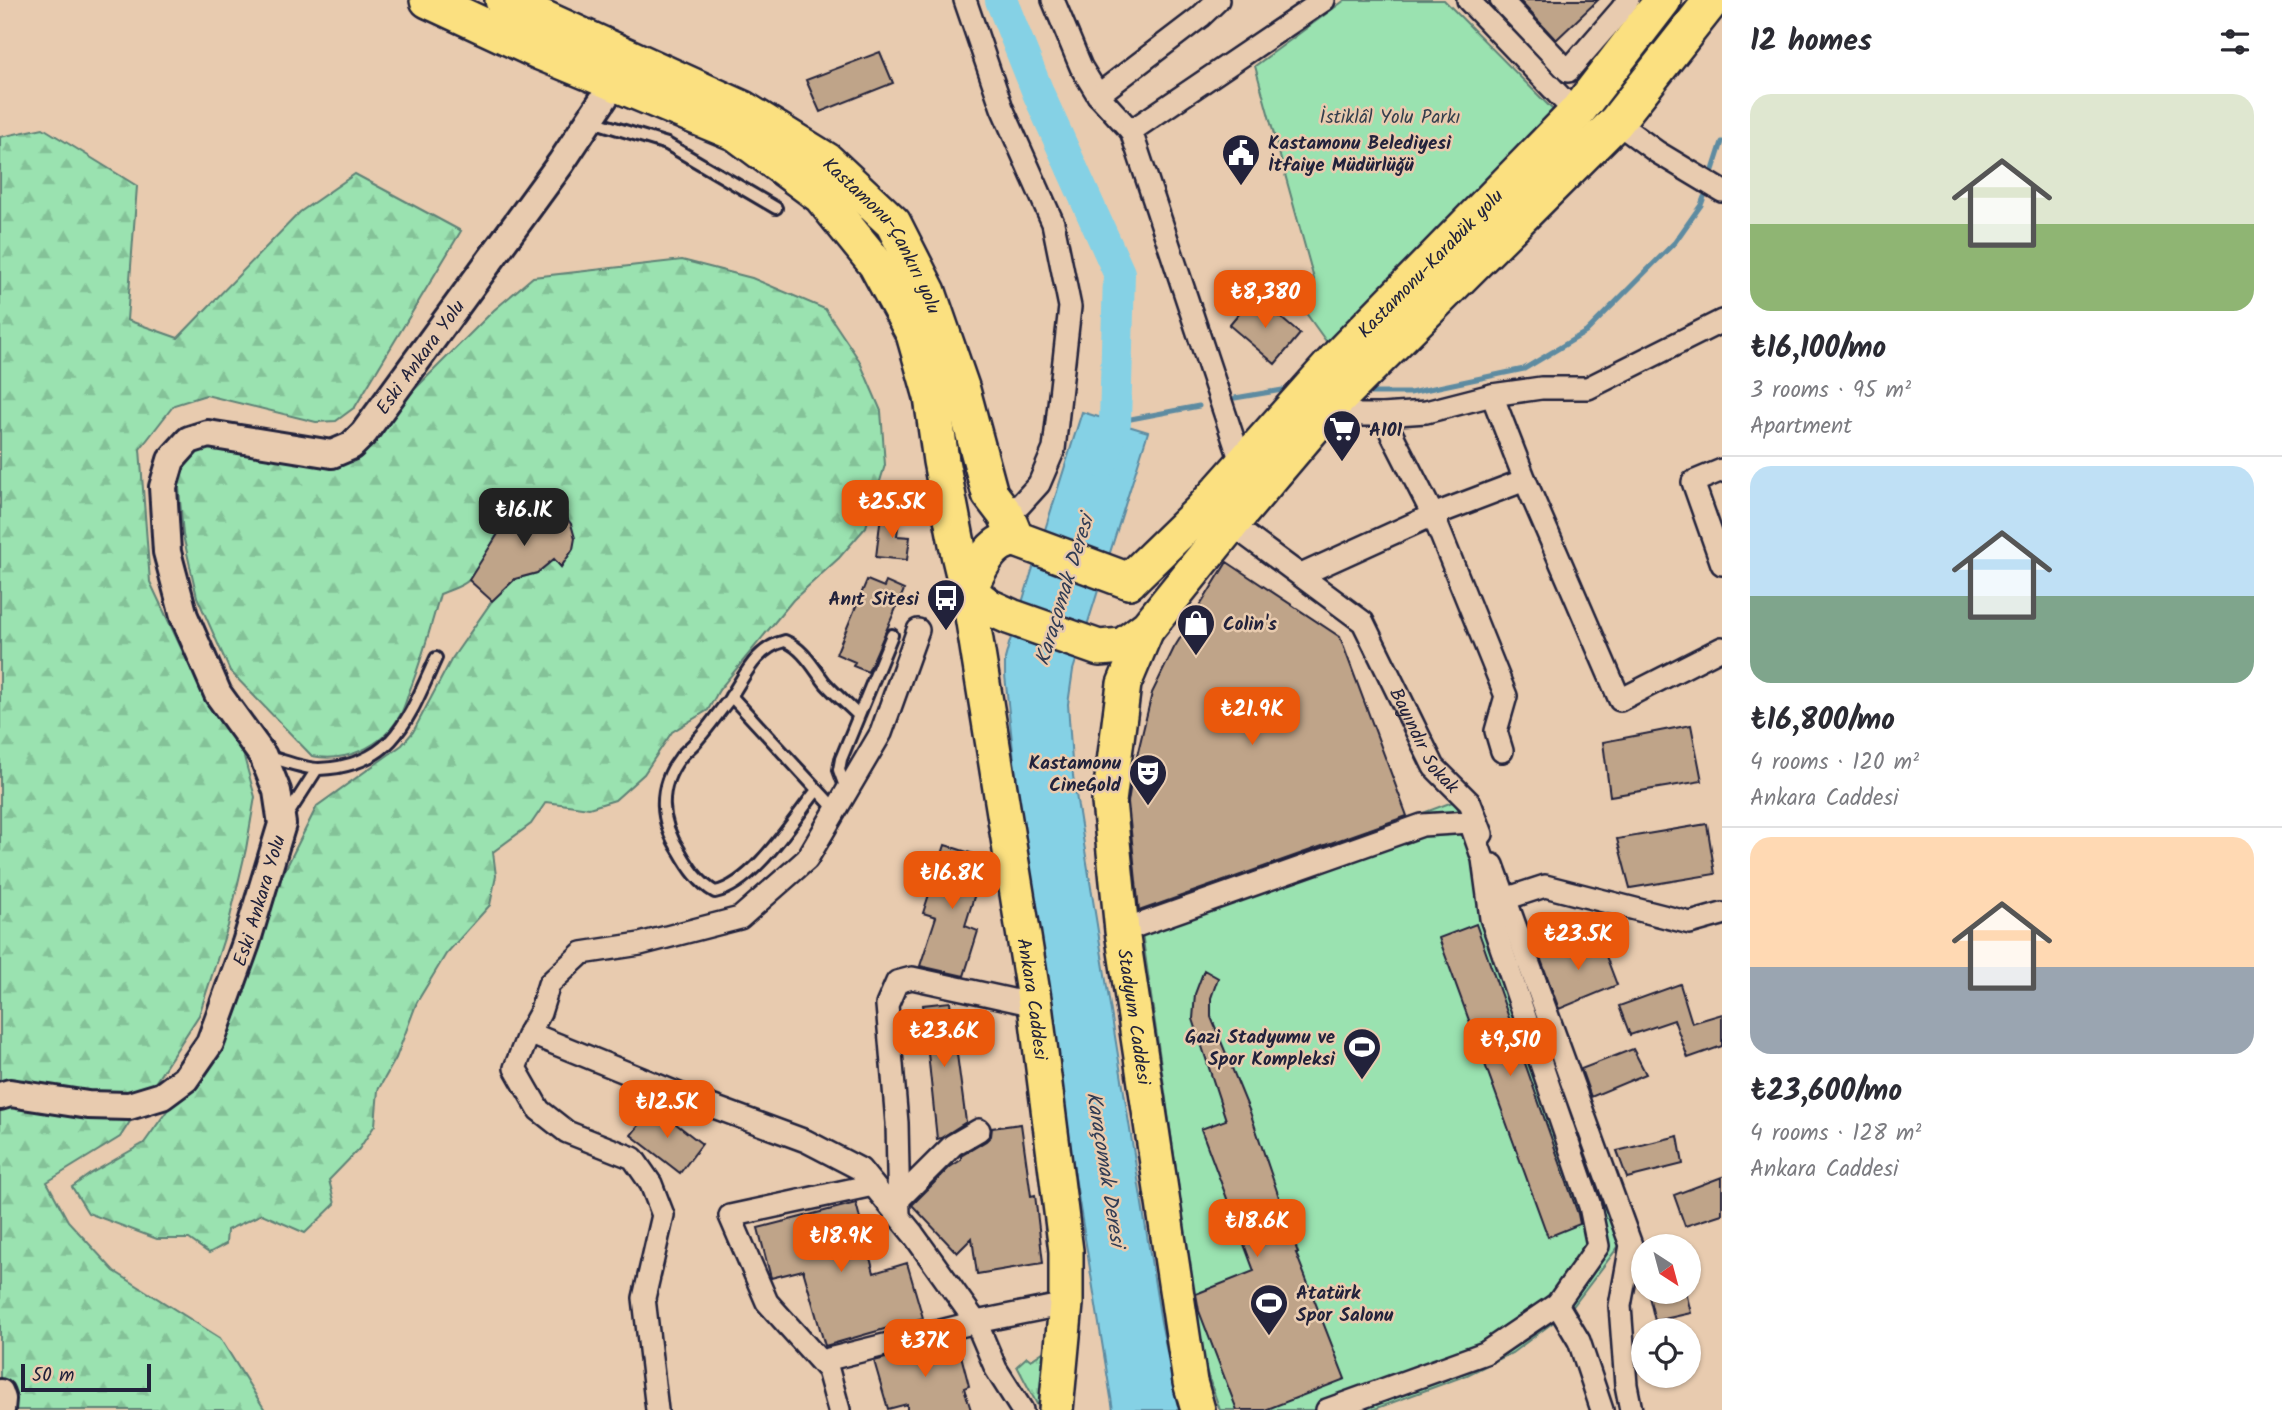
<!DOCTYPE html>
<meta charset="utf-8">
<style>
:root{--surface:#fff;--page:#f7f7f7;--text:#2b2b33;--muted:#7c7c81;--line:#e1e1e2;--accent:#ea580c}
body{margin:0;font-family:Kalam,sans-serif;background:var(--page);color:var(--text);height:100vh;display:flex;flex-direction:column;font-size:26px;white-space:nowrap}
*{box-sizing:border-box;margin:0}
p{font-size:23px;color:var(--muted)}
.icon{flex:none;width:38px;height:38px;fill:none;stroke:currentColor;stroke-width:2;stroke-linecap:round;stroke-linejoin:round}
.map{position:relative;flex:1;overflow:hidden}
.details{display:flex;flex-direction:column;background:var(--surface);width:560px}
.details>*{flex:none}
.needle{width:46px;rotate:144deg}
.buttons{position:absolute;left:1631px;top:1234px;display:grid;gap:14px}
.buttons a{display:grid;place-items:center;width:70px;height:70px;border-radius:50%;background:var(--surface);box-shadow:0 2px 5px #0004;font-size:35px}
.scale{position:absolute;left:21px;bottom:18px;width:130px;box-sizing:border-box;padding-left:7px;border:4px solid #22223b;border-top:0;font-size:19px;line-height:24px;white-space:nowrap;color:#22223b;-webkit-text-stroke:5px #e8cbaf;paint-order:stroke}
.price{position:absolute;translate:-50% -60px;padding:0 16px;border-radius:14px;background:var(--accent);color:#fff;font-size:23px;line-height:46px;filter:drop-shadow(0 2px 4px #0008)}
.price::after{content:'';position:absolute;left:50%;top:42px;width:21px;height:16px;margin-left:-10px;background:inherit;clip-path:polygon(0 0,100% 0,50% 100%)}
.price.active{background:#222;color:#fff}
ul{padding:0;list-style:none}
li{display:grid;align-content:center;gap:14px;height:371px;padding:0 28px}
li+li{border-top:2px solid var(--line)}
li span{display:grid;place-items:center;height:217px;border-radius:21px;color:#555}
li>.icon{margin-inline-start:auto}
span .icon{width:126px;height:126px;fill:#fffc;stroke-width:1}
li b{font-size:30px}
h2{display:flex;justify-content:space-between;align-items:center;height:84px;padding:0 28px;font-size:30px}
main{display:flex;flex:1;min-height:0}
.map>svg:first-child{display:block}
</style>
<main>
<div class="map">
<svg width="1722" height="1410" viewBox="0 0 1722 1410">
<defs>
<pattern id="grass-tufts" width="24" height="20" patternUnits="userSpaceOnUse" patternTransform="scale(1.75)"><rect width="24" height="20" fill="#9ae2b0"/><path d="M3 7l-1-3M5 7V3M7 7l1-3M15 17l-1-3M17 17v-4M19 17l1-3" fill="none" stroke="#84c298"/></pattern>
<pattern id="forest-firs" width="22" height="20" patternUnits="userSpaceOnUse" patternTransform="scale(1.75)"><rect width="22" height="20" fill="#9ae2b0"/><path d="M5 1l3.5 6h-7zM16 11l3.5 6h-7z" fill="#84c298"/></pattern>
</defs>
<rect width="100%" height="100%" fill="#e8cbaf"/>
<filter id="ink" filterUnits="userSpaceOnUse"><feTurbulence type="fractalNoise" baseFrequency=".0143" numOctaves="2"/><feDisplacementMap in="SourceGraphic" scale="14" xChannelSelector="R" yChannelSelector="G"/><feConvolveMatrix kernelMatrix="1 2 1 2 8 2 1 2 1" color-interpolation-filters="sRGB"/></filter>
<g filter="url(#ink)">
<path fill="url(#grass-tufts)" stroke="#5e8276" stroke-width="2" d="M 1043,1352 L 1055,1357 L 1040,1410 L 1017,1366 L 1027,1357 L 1031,1360 Z"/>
<path fill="url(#forest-firs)" stroke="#5e8276" stroke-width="2" d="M 43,128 L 137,186 L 127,320 L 178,338 L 300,212 L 355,174 L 461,231 L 355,407 L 336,421 L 316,422 L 206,395 L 174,405 L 140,449 L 150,582 L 208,705 L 243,753 L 255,797 L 246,849 L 228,926 L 199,1015 L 120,1137 L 47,1182 L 68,1221 L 114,1271 L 220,1338 L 265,1410 L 0,1410 L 0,137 Z
M 682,260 L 752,278 L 825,309 L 859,360 L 881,411 L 885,465 L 866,527 L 839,558 L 793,600 L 719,690 L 708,710 L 672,732 L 644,774 L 615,800 L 589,808 L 546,802 L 531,824 L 493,852 L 496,876 L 490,905 L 446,954 L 417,1002 L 396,1058 L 378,1090 L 375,1125 L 359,1149 L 329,1180 L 335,1204 L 305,1233 L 262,1214 L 227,1230 L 226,1244 L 209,1253 L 189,1239 L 157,1239 L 88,1213 L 72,1187 L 90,1174 L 144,1143 L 169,1108 L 208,1068 L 235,1015 L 282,876 L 317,806 L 402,745 L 413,732 L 451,660 L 492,601 L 515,579 L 537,573 L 554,559 L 561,567 L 573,549 C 567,529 567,508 543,503 C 503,494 491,560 469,580 C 462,587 449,590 440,594 C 431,626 423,656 411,687 C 407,696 405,708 399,717 C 382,747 345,763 312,756 L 230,671 L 197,597 L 183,535 L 178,476 L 193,444 L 320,451 L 375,429 L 494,310 L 533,277 Z"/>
<path fill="#9ae2b0" stroke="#5e8276" stroke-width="2" d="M 1345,0 L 1444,0 L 1555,112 L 1328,344 L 1303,309 C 1313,300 1315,293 1314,279 L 1255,66 Z
M 1455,801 L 1621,1243 L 1571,1309 L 1512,1353 L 1467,1375 L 1372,1410 L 1220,1410 L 1204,1364 L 1140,919 Z"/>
<path fill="#85d1e5" stroke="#5d8ba1" stroke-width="2" d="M 1082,412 L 1148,432 L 1073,670 L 1068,704 L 1073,776 L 1161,1322 L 1179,1410 L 1113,1410 L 1027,882 L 1005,675 L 1005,659 L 1009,644 Z"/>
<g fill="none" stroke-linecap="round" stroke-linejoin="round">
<path stroke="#5d8ba1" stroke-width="5" d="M 1713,170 L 1722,142
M 1362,393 L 1410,393 L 1524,369 L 1586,332 L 1675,242 L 1701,205 L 1704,197
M 1235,398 L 1294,388
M 1115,422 L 1199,406"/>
<path stroke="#85d1e5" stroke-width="32" d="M 1001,0 L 1039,95 L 1119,273 L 1115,422 L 1102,462"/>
</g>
<path fill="#bfa489" stroke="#22223b" stroke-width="2" d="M 1519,0 L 1598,0 L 1556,40 Z
M 880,52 L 893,83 L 820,112 L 806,80 Z
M 1254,295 L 1300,334 L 1275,364 L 1229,325 Z
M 537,502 L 550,505 L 562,512 L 571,524 L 575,538 L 573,549 L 561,567 L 554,559 L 537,573 L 515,579 L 492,601 L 469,580 L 508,518 L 517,508 Z
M 881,515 L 899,518 L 897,536 L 910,537 L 907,560 L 876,557 Z
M 1227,562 L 1340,637 L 1407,816 L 1139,911 L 1128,802 L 1132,777 L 1152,693 L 1174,648 Z
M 867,580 L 884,587 L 886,582 L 904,590 L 868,672 L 853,666 L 855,662 L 836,654 Z
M 1691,725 L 1702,781 L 1610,796 L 1603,742 Z
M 1707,824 L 1715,874 L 1630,888 L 1617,839 Z
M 945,845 L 986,858 L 965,926 L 978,931 L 964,976 L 920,966 L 936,917 L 923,913 Z
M 1476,924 L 1578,1214 L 1580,1224 L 1548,1237 L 1439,938 Z
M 1598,935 L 1617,985 L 1559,1009 L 1540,957 Z
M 1204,970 L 1218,978 L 1211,998 L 1211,1017 L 1250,1112 L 1298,1253 L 1296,1253 L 1345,1379 L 1265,1410 L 1237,1410 L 1199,1311 L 1196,1294 L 1254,1271 L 1201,1129 L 1226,1120 L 1193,1019 L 1195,994 Z
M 1680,984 L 1692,1023 L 1722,1014 L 1722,1046 L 1688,1058 L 1674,1020 L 1630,1035 L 1619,1006 Z
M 950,1002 L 966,1122 L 941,1138 L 937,1139 L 923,1005 Z
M 1633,1049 L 1646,1074 L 1591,1097 L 1581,1069 Z
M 654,1107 L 702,1144 L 680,1173 L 631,1135 Z
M 1021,1124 L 1031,1196 L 1035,1195 L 1043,1263 L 977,1274 L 972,1238 L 957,1253 L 912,1205 L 950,1167 L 961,1160 L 961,1156 L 986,1141 L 991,1136 L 992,1128 Z
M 1678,1136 L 1683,1164 L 1627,1178 L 1617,1151 Z
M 1722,1177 L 1722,1214 L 1685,1226 L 1674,1195 Z
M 856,1203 L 874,1273 L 907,1263 L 923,1318 L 825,1346 L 803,1270 L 771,1278 L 758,1228 Z
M 1648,1292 L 1686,1292 L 1691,1313 L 1655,1321 Z
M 957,1340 L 969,1386 L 964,1388 L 971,1410 L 907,1410 L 907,1404 L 888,1409 L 874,1361 Z"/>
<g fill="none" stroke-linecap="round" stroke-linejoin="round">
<defs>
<path id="service" d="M 592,121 L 667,144 L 776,208
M 731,696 L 836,810
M 266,756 C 282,760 303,769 319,769 C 395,766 409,717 436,658
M 817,790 C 793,820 753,885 715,892 C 699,883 689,868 680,852 C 660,822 657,788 680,758 C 685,751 693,746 698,739 C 709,727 718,713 728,701 C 744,678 755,648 785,641 C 804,649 814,669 826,684 C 836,695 848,705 858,715
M 847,792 L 839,770 L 841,759 L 892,635
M 285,819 L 317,769"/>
<g id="minor">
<path d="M 965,0 L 1002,108 L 1053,223 L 1070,307 L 1054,449 L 1039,484 L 1020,505 L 1006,515"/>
<path d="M 1053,0 L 1081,67 L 1098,95 L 1131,131"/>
<path d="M 1468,0 L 1576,113"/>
<path d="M 1501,0 L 1568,71 L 1621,10 L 1628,0"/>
<path d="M 1098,95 L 1200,17 L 1218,0"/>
<path d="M 1616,122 L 1657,152 L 1722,191"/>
<path d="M 1492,395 L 1525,480 L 1620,700 L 1722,648"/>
<path d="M 1332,405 L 1359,415 L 1382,415 L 1426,412 L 1492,395 L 1541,388 L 1588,388 L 1722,321"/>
<path d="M 1382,415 L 1433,515 L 1506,696 L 1496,731 L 1502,751"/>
<path d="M 1242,465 L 1131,131 L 1324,0"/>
<path d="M 1722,470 L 1693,482 L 1722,564"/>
<path id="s1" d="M 1231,524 L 1363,622 L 1434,767 L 1470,803 L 1482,834"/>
<path d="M 1301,575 L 1433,515 L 1525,480"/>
<path d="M 918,630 L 881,733 L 807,859 L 740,918 L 640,944 L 582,953 L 549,984 L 540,1013 L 529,1033 L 684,1096 L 806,1141 L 860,1169 L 913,1234 L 976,1322 L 996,1369 L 1022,1410"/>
<path d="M 1493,865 L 1631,1245 L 1620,1306 L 1626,1385 L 1631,1410"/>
<path d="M 1505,899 L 1545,886 L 1690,923 L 1722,914"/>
<path d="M 1122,931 L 1422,825 L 1470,822 L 1483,859 L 1491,918 L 1590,1206 L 1598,1246 L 1557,1304 L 1485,1353 L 1327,1410"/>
<path d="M 529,1033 L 515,1068 L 539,1110 L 567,1132 L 633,1158 L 651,1184 L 663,1215 L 644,1298 L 657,1410"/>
<path d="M 899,1199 L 953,1145 L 979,1130"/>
<path d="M 899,1217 L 897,1123 L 887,1005 L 897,982 L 912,978 L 1035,1005"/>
<path d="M 1557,1304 L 1579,1341 L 1602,1410"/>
<path d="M 821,1361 L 976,1322 L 1066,1304"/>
<path d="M 839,1410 L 828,1370 L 767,1302 L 730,1216 L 873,1185"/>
</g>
<g id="tertiary">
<path id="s2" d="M 0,1096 L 10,1093 L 88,1105 L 129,1106 L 162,1096 L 185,1079 L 210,1043 L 246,943 L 282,824 L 277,791 L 263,756 L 218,694 L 184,616 L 167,552 L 163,487 L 171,460 L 189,440 L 208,434 L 332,454 L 351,446 L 364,433 L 561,163 L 614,83"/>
<path d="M 0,1393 L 2,1399 L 1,1410"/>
</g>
<g id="primary">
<path id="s3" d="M 968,591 L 1035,1005 L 1066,1251 L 1066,1304 L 1056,1410"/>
<path id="s4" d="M 1148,627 L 1124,684 L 1109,802 L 1122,931 L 1190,1382 L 1198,1410"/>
</g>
<g id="trunk">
<path d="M 428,0 L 540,52 L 736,133 L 821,196 L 876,264 L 914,334 L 932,397 L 941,461 L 959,554 L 968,591"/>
<path id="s5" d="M 503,0 L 743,109 L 827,161 L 893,223 L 928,292 L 962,390 L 990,494 L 1006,515 L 1016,539 L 1129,581"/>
<path id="s6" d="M 1129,581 L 1202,510 L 1339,356 L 1576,113 L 1663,0"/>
<path d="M 968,591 L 989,607 L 1011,617 L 1099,648 L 1123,646 L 1148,627 L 1231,524 L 1332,405 L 1616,122 L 1712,0"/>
<path d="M 968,591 C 979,570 989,540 1016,539"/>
</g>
</defs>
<use href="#service" stroke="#22223b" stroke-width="16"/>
<use href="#minor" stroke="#22223b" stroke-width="26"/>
<use href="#tertiary" stroke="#22223b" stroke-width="32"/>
<use href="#primary" stroke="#22223b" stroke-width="38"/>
<use href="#trunk" stroke="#22223b" stroke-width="40"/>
<use href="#service" stroke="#e8cbaf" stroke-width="10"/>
<use href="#minor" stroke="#e8cbaf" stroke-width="21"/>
<use href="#tertiary" stroke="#e8cbaf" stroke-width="26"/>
<use href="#primary" stroke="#fbe080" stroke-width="33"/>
<use href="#trunk" stroke="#fbe080" stroke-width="35"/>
</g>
</g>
<defs>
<symbol id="civic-pin" viewBox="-11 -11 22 30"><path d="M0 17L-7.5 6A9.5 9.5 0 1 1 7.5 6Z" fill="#22223b" stroke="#e8cbaf"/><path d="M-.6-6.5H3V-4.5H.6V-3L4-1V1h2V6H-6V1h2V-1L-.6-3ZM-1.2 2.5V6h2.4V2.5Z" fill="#fff"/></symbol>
<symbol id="supermarket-pin" viewBox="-11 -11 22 30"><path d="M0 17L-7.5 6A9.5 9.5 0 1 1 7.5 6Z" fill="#22223b" stroke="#e8cbaf"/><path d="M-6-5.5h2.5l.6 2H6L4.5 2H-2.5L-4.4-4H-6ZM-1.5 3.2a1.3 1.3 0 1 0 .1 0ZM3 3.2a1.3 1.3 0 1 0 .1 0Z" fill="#fff"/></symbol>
<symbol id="bus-pin" viewBox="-11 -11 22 30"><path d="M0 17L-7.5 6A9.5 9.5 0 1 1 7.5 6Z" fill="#22223b" stroke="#e8cbaf"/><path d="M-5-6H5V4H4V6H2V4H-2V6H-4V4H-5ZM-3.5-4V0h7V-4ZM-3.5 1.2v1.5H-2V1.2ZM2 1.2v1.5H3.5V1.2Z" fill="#fff"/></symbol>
<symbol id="shop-pin" viewBox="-11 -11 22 30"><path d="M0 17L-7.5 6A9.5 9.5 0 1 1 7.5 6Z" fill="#22223b" stroke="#e8cbaf"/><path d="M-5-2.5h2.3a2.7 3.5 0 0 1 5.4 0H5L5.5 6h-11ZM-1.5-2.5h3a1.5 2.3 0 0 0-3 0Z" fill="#fff"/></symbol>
<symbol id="theatre-pin" viewBox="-11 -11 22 30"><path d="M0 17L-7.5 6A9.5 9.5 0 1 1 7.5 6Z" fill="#22223b" stroke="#e8cbaf"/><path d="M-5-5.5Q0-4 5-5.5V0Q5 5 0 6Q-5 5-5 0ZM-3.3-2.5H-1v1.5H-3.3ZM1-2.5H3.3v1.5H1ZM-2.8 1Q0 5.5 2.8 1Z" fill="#fff"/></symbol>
<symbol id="stadium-pin" viewBox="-11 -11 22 30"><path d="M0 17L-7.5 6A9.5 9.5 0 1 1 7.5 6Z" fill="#22223b" stroke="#e8cbaf"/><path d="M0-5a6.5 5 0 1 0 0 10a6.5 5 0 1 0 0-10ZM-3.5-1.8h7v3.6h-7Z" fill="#fff"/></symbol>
</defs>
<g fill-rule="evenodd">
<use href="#civic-pin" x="1219" y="131" width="44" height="60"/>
<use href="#supermarket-pin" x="1320" y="407" width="44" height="60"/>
<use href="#bus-pin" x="924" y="576" width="44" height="60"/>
<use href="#shop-pin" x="1174" y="601" width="44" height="60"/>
<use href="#theatre-pin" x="1126" y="751" width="44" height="60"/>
<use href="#stadium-pin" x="1340" y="1025" width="44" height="60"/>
<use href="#stadium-pin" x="1247" y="1281" width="44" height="60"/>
</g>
<g text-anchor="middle" stroke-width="5" stroke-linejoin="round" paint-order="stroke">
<g font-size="19" fill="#343f4d" stroke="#e8cbaf">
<text x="1390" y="123">İstiklâl Yolu Parkı</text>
</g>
<g font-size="19" font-weight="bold" fill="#22223b" stroke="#e8cbaf" text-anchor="start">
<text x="1268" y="149">Kastamonu Belediyesi<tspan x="1268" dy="22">İtfaiye Müdürlüğü</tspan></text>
<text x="1369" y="436">A101</text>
<text x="919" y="605" text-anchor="end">Anıt Sitesi</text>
<text x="1223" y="630">Colin's</text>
<text x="1121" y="769" text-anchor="end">Kastamonu<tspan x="1121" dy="22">CineGold</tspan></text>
<text x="1335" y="1043" text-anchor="end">Gazi Stadyumu ve<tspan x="1335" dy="22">Spor Kompleksi</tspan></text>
<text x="1296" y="1299">Atatürk<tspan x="1296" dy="22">Spor Salonu</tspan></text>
</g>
<g font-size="19" fill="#22223b" stroke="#e8cbaf">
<text dy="7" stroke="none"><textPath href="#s5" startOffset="457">Kastamonu-Çankırı yolu</textPath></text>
<text dy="7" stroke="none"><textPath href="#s6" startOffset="438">Kastamonu-Karabük yolu</textPath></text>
<text dy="7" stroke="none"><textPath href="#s2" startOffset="1166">Eski Ankara Yolu</textPath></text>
<text dy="7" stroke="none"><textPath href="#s1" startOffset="298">Bayındır Sokak</textPath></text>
<text dy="7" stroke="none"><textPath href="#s2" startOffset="388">Eski Ankara Yolu</textPath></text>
<text dy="7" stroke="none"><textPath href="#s3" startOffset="413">Ankara Caddesi</textPath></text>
<text dy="7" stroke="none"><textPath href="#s4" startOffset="397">Stadyum Caddesi</textPath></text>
</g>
<g font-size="21" font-style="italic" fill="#313c54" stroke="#e8cbaf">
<text transform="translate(1064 590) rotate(-73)" y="7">Karaçomak Deresi</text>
<text transform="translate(1106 1169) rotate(81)" y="7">Karaçomak Deresi</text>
</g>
</g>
</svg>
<div class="buttons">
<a><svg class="needle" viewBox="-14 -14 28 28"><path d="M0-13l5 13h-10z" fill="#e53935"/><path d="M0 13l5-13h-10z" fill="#7c7c81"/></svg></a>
<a><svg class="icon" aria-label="locate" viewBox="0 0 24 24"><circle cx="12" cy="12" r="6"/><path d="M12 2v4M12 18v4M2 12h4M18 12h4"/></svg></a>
</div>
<div class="scale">50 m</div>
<b class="price" style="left:1265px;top:330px">₺8,380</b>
<b class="price" style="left:892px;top:540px">₺25.5K</b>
<b class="price active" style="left:524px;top:548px">₺16.1K</b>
<b class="price" style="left:1252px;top:747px">₺21.9K</b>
<b class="price" style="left:952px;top:911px">₺16.8K</b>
<b class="price" style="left:1578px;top:972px">₺23.5K</b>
<b class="price" style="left:944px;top:1069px">₺23.6K</b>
<b class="price" style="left:1510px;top:1078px">₺9,510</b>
<b class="price" style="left:667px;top:1140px">₺12.5K</b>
<b class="price" style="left:1257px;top:1259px">₺18.6K</b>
<b class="price" style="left:841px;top:1274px">₺18.9K</b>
<b class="price" style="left:925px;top:1379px">₺37K</b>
</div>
<section class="details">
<h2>12 homes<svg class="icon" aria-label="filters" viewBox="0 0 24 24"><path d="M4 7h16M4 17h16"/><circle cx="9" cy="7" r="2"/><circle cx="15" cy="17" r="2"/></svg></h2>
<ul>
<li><span style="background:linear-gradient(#dfe7d0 60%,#8fb573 0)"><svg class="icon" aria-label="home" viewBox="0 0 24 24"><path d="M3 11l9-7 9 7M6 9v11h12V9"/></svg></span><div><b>₺16,100/mo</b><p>3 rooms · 95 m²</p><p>Apartment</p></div></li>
<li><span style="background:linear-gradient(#bfe0f5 60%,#7fa58c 0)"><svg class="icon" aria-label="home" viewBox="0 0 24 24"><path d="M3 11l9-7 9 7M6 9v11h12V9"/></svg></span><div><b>₺16,800/mo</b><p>4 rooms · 120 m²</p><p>Ankara Caddesi</p></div></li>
<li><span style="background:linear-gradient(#ffd9b3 60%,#9aa5b1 0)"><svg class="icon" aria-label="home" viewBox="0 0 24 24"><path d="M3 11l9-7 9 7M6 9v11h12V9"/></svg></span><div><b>₺23,600/mo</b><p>4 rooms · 128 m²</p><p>Ankara Caddesi</p></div></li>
</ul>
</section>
</main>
